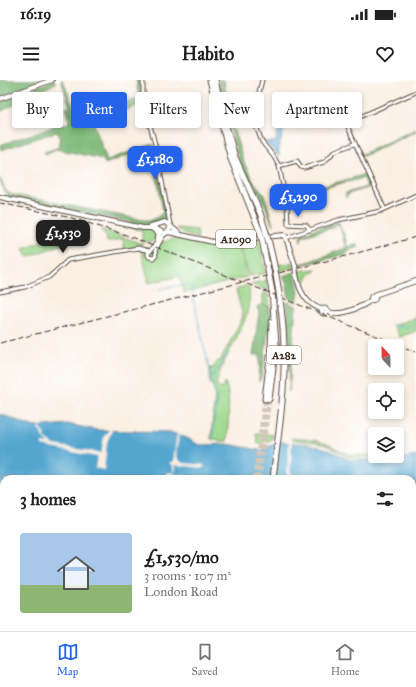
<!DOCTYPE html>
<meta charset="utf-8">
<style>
:root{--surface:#fff;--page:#f6f6f6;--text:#202124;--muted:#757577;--line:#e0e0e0;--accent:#2563eb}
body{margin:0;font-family:"IM FELL Great Primer",serif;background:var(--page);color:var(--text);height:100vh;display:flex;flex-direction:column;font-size:15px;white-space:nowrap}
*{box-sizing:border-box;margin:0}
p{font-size:13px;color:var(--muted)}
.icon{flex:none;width:22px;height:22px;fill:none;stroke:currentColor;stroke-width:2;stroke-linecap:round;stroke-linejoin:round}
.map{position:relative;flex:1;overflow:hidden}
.sheet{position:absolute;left:0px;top:395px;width:416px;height:156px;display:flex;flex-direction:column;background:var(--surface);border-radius:12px 12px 0 0;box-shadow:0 2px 6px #0003}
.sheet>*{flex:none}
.hud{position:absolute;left:12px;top:12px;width:392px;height:36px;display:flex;gap:8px}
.needle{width:26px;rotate:338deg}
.buttons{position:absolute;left:368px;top:259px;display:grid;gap:8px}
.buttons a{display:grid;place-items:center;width:36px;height:36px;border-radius:4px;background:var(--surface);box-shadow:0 2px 6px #0003;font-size:20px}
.price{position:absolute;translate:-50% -34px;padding:0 9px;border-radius:8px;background:var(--accent);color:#fff;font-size:13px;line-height:26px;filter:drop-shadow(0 1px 2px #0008)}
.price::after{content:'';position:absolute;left:50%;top:24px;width:12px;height:9px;margin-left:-6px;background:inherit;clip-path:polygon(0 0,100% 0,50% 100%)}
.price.selected{background:#222;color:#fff}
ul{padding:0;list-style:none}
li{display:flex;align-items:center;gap:12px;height:100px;padding:0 20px}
li span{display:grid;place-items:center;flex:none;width:112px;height:80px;border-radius:4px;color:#555}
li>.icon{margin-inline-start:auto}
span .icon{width:48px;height:48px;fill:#fffc;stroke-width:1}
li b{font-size:17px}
h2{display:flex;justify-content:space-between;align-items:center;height:48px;padding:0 20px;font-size:17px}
.chip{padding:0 14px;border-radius:4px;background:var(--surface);box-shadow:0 2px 6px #0003;font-size:14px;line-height:36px}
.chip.selected{background:var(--accent);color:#fff}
.status{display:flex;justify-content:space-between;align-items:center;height:28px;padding:0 20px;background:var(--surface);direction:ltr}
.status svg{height:11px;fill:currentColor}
header{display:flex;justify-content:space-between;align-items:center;height:52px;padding:0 20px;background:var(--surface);font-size:18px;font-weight:700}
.menu{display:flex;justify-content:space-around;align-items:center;height:56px;border-top:1px solid var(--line);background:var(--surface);font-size:11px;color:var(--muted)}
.menu a{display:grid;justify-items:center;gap:2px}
.menu .selected{color:var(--accent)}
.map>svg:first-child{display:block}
</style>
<div class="status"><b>16:19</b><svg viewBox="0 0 49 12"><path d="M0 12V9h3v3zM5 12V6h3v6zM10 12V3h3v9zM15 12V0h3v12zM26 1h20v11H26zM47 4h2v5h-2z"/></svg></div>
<header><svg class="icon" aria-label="menu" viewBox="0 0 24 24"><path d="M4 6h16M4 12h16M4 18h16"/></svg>Habito<svg class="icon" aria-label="heart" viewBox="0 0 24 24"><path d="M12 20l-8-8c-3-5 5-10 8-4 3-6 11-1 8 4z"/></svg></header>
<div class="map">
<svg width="416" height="551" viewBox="0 0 416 551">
<rect width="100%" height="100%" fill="#fff"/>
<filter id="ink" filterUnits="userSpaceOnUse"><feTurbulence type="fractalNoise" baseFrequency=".025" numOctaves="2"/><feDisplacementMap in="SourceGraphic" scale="8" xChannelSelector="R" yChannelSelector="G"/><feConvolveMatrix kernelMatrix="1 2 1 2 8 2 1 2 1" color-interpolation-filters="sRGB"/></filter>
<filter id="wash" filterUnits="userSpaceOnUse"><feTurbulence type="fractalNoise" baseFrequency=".012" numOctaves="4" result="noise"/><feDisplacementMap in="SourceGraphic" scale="16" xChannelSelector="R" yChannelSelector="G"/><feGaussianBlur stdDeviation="0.9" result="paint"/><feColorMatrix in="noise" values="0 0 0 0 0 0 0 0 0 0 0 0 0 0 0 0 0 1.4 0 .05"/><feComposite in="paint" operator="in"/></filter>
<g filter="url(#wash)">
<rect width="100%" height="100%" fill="#faefe2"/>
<path fill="#9cd78b" stroke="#6c8054" d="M 127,145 L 154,150 L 157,153 L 157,159 L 148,163 L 142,160 L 142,150 L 126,147 Z
M 176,148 L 197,150 L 198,158 L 184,154 Z
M 101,149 L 143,164 L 125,170 L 123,159 L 107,162 L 106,156 Z
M 63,154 L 66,163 L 27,177 L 23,168 Z
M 175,158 L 207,164 L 235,161 L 243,178 L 247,197 L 184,213 L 179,196 L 149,203 L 141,170 Z
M 258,158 L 266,193 L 249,196 C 247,188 239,167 239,162 Z
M 289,183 L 293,183 L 294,187 L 279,191 L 278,185 Z
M 316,189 L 309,195 L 301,207 L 298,191 Z
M 267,200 L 268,211 L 251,204 Z
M 246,205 L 249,207 C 254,244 223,271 216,305 L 223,309 L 225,302 C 231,314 228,347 227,361 L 219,361 L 218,359 L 211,359 L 215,313 L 212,304 L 210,304 L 210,288 L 213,288 L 218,281 L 220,281 L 241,241 L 243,236 L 236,210 Z
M 263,212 L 268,215 L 270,228 L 263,224 Z
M 416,237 L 416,251 L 400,257 L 393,246 Z
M 256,353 L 273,355 L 271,360 L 258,364 Z
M 292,358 L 314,360 L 325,363 L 350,375 L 375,375 L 380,376 L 352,378 L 328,366 L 314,362 L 291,360 Z
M 317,547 L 341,547 L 347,551 L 331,551 Z"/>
<path fill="#7db877" stroke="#5c714a" d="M 0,0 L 42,0 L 0,17 Z
M 54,0 L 56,3 L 0,32 L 0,22 Z
M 61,0 L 63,0 L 74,29 L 88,37 L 120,23 L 137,19 L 138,13 L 136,0 L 141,0 L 140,7 L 145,40 L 141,30 L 137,26 L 126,30 L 126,29 L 93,41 L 107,80 L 153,64 L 167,135 C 163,141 151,144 143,145 L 7,116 L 0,100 L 0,98 L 5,110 L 10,114 L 143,140 C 152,140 157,140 163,131 L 152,69 L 149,67 L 105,84 L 103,79 L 56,69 L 45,74 L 44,72 L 60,67 L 59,55 L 56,52 L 1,70 L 0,65 L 53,47 L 52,43 L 60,45 L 69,43 L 66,27 L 68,27 L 75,43 Z
M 218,0 L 224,0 L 229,34 L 243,80 L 253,101 L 265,115 L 273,146 L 262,117 L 243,89 L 236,71 Z
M 416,49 L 416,51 L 361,77 L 360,75 Z
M 366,94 L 372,106 L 348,114 L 346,118 L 346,113 L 367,107 L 364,98 C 349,102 314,107 306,121 L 304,117 L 317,108 Z
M 338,141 L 346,160 L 346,164 L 349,167 L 356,163 L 359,167 L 347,171 L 347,174 L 297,186 L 296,184 L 305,183 L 346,168 L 340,146 L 337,144 L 325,146 Z
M 323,146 L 336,147 L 302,156 L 301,161 L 300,155 Z
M 295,192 L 299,212 L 297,222 L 289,218 L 286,202 L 282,196 Z
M 287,222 L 296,226 L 289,312 L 290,267 Z
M 263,224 L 270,228 L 271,250 L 268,252 L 262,297 L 259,302 L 260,275 L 253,275 L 259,233 L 257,227 Z"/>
<path fill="#54a6cf" stroke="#486876" d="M 285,25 L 290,26 L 279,68 L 279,77 L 265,62 L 275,62 Z
M 0,334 L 35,347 L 67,344 L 97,350 L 170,352 L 187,358 L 199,365 L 227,364 L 260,370 L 281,362 L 308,364 L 327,369 L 351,380 L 397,379 L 416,376 L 416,551 L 351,551 L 344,547 L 412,547 L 412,399 L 4,399 L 4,478 L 0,482 Z"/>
<path fill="#faefe2" d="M 39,347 L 41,347 L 46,359 L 54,365 L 101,373 L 104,357 L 110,348 L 113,348 L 107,362 L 104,390 L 95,388 L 97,377 L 42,366 L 42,363 L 49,364 L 42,356 Z
M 177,353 L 179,354 L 176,374 L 178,379 L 183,383 L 204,385 L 204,388 L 175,385 L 174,394 L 186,396 L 185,399 L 166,395 L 167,392 L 173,393 L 173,385 L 170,384 L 170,382 L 173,382 Z
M 289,361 L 292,362 L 290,392 L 294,399 L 287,399 Z"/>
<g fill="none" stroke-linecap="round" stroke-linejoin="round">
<path stroke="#54a6cf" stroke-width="1" d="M 155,210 L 175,206 L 192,205 L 193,214
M 193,218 L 217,322 L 213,346 L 213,360
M 390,244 L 405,248 L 416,243
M 213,297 L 228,272"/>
</g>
</g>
<g filter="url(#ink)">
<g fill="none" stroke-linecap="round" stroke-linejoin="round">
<path stroke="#d4c8bb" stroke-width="5" stroke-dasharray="5 2.5" stroke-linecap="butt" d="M 255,399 L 265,319
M 259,399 L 269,319
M 235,551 L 236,547
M 239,551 L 240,547"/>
<defs>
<path id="minor" d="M 143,0 L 143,20 L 155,64 L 170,144
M 262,0 L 253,38 L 262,62 L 274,77 L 279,86 L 287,125 L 288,144 L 306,145 L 310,150
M 279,86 L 297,81 L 301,87 L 304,88 L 324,82 L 335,71 L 354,64
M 384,128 L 346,43 L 416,12
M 152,149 L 158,154 L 157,160
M 286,158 L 338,140 L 381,131 L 416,115
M 155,171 L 163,156 L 167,153
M 147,173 L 149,177 L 153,178 L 156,176 L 155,171
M 148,174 L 160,158 L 160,152
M 0,212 L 25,207 L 49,197 L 68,180 L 138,168 L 149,171"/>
<path id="major" d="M 0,19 L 52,0
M 0,117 L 143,148 L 155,148 L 163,153 L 168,152 L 171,146
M 151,146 L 165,142 L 179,153
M 168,152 L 213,162 L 285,155 L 295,185
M 296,194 C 299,210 305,224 321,229
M 374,215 L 416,201
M371 218a2 2 0 1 1 4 0a2 2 0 1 1-4 0Z
M321.5 231a2.5 2.5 0 1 1 5 0a2.5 2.5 0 1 1-5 0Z
M 327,231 C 338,238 363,227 372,219"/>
<path id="highway" d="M 210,0 L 231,79 L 261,154
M 215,0 L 218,12
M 216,11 L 235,77 L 260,133 L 266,152
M 265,319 L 271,269 L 272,242
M 269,319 L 276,264 L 272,211
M 253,551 L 254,547"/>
</defs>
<use href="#minor" stroke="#58483b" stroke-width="5"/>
<use href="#major" stroke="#58483b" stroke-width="6"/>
<use href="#highway" stroke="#58483b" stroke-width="7"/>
<use href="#minor" stroke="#fff" stroke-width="3"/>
<use href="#major" stroke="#fff" stroke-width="4"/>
<use href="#highway" stroke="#fff" stroke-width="5"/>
<path stroke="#3b2a1e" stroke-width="1" stroke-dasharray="6 3" stroke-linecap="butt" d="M 0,123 L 72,138 L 126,155 L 416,272
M 0,263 L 346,176 L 416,157"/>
<defs>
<path id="major-bridge" d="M 295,185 L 296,194"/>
<path id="highway-bridge" d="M 266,152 C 278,196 285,240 284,286 C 284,324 277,362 273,399
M 261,154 L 272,211"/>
</defs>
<use href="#major-bridge" stroke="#58483b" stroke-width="6" stroke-linecap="butt"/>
<use href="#highway-bridge" stroke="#58483b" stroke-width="7" stroke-linecap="butt"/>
<use href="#major-bridge" stroke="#fff" stroke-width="4"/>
<use href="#highway-bridge" stroke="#fff" stroke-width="5"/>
</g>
</g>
<g text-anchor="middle" stroke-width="3.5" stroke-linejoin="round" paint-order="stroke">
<g fill="#fff" stroke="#766a62" stroke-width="1">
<rect x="216" y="150" width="40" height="18" rx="3"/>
<rect x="267" y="266" width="34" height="18" rx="3"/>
</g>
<g font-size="11" font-weight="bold" fill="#3b2a1e">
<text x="236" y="163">A1090</text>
<text x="284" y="279">A282</text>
</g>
</g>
</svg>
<div class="buttons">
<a><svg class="needle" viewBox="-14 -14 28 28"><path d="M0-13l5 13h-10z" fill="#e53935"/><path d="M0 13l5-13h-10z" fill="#757577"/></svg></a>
<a><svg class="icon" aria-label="locate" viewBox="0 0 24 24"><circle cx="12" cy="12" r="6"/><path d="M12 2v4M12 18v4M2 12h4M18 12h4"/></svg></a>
<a><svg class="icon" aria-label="layers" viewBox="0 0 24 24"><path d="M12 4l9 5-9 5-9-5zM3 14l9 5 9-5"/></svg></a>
</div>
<b class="price" style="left:155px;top:100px">£1,180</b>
<b class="price" style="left:298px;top:138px">£1,290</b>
<b class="price selected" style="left:63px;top:174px">£1,530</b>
<div class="hud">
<a class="chip">Buy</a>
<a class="chip selected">Rent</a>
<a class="chip">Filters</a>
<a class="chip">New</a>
<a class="chip">Apartment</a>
</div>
<section class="sheet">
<h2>3 homes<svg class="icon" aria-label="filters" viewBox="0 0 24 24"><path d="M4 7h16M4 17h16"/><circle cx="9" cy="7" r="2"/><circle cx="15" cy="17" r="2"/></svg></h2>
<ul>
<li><span style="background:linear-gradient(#a9c7e8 65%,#8fb573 0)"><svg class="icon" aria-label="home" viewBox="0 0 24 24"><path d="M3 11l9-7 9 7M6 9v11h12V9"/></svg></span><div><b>£1,530/mo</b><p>3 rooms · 107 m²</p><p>London Road</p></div></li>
</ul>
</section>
</div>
<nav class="menu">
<a class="selected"><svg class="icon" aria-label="map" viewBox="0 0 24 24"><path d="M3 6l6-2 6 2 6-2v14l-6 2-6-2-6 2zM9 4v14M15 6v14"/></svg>Map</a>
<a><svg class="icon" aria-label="saved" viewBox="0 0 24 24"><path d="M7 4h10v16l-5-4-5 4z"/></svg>Saved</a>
<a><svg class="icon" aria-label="home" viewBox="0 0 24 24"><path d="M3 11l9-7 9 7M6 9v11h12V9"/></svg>Home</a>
</nav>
